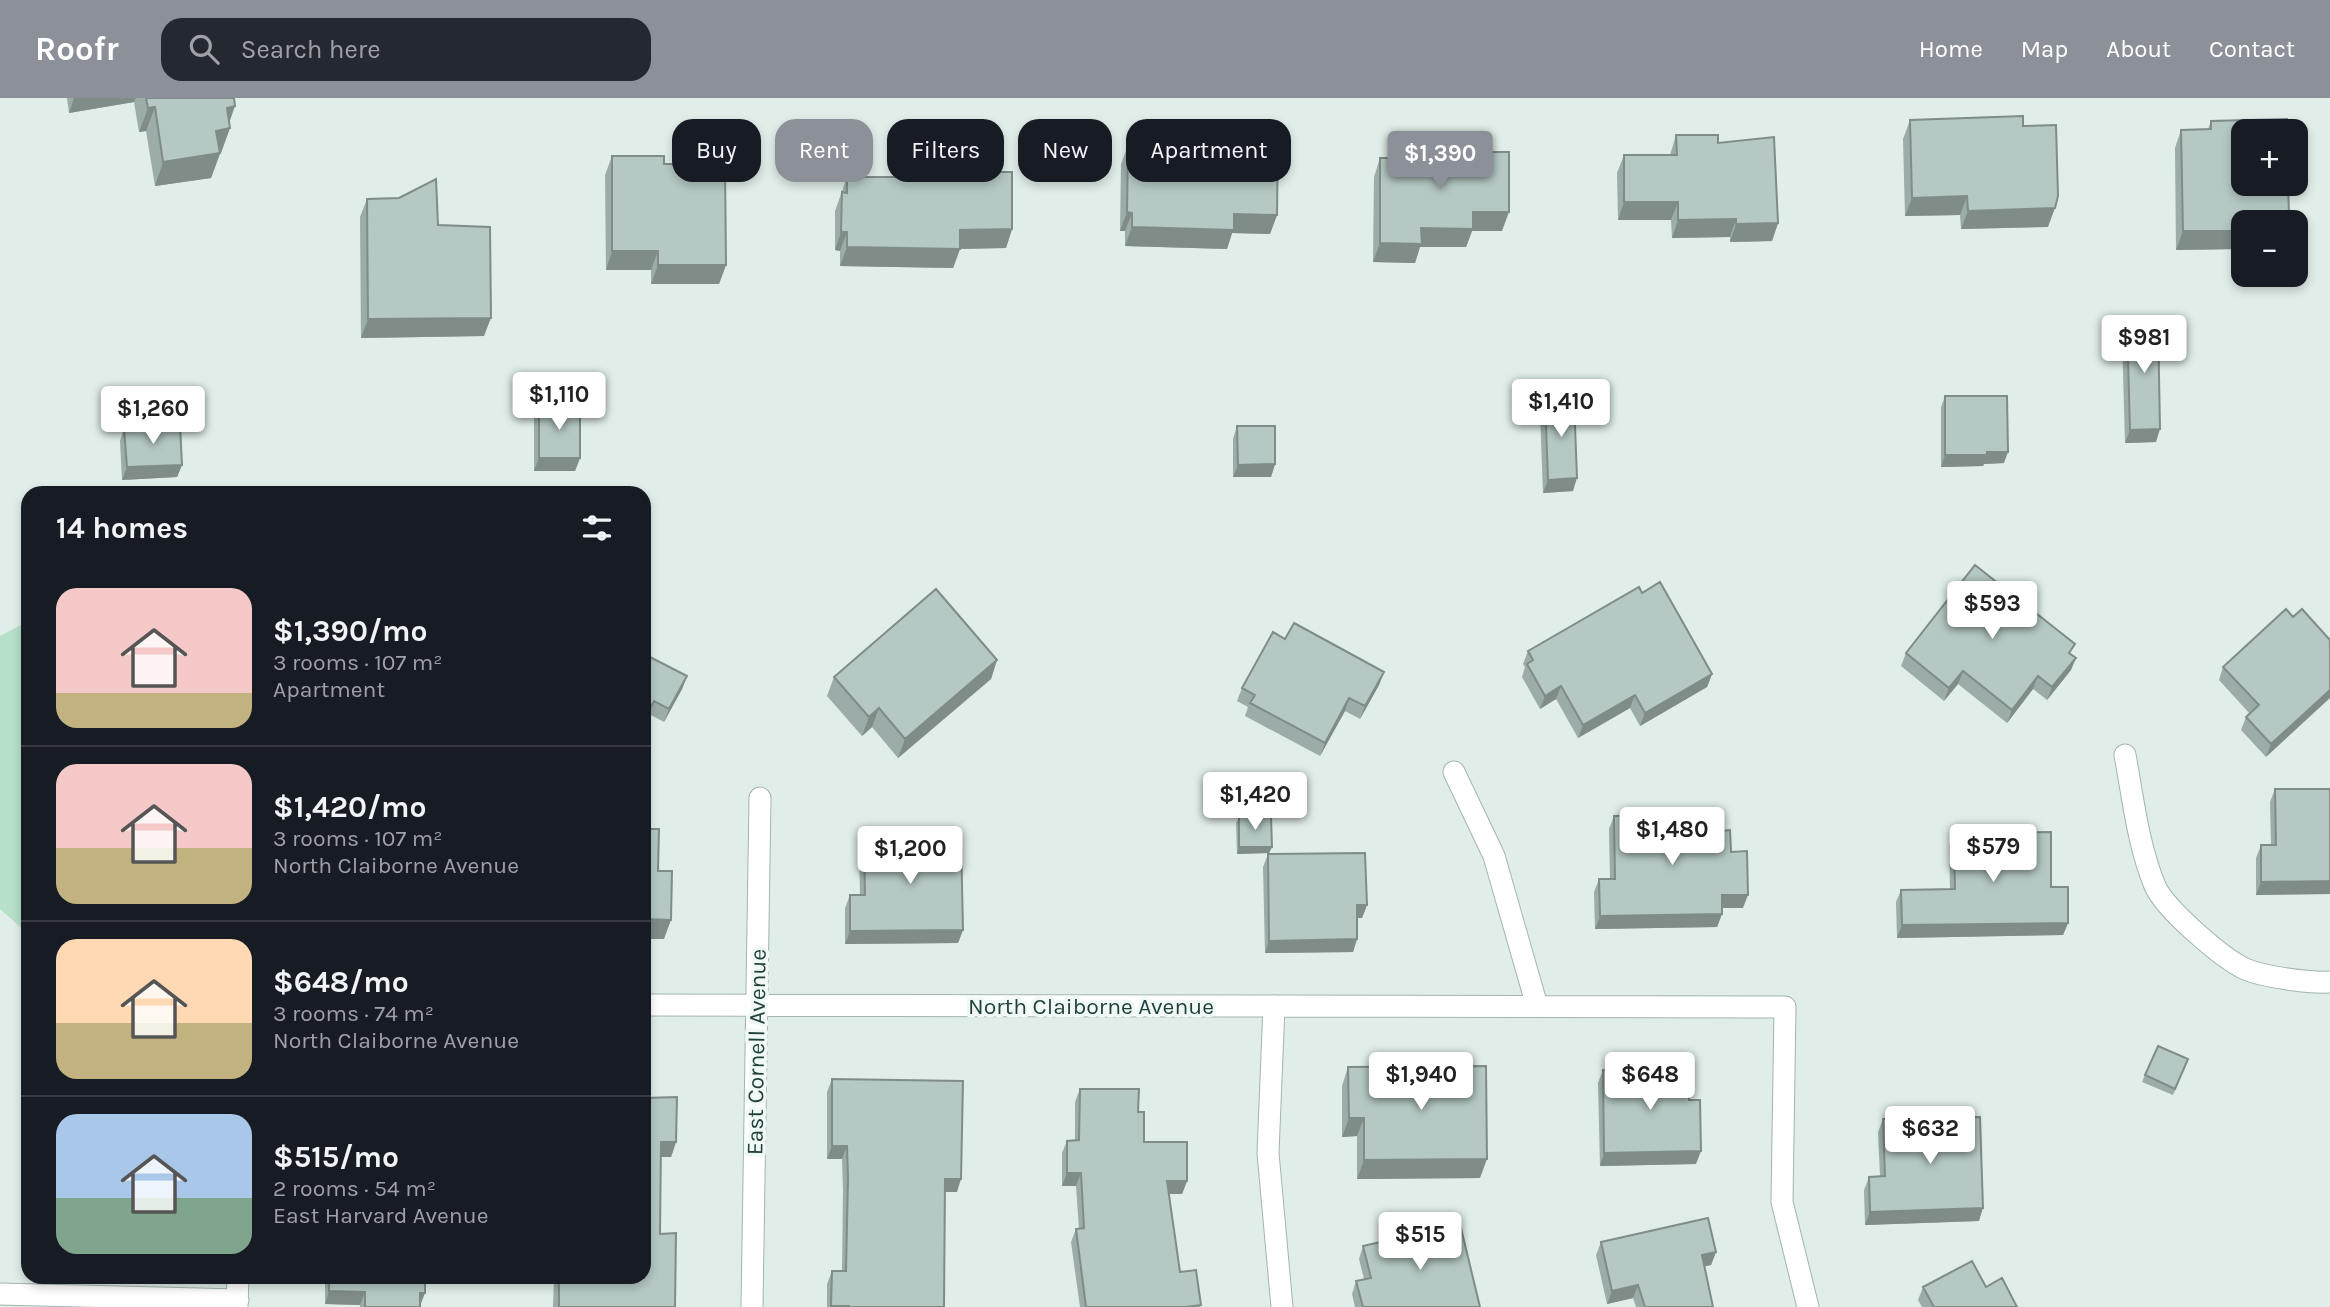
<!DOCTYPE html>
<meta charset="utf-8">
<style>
:root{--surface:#171b24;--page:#242831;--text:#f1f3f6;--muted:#9ea1a6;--line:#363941;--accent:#8c9099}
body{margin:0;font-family:Karla,sans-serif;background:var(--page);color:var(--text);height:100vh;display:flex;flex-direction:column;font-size:26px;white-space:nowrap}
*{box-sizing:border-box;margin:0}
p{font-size:23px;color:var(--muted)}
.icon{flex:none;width:38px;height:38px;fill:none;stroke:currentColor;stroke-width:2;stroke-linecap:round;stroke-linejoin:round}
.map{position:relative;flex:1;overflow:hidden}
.panel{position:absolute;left:21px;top:388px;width:630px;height:798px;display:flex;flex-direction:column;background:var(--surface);border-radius:21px;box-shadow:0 4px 10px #0003}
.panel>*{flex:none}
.guide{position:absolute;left:672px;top:21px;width:665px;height:63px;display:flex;gap:14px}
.tools{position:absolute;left:2231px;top:21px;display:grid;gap:14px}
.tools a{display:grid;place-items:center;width:77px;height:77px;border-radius:14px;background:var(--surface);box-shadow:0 4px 10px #0003;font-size:35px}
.price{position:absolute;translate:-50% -60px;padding:0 16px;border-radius:7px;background:#fff;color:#222;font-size:23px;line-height:46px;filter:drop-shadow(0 2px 4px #0008)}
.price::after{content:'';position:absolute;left:50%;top:42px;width:21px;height:16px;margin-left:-10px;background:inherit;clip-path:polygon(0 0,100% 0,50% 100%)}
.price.on{background:var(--accent);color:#fff}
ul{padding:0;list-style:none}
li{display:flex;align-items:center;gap:21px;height:175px;padding:0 35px}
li+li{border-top:2px solid var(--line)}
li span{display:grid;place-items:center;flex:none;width:196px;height:140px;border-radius:21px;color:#555}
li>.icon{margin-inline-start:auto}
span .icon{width:84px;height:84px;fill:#fffc;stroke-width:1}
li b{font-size:30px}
h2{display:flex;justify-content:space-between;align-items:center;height:84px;padding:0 35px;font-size:30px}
.chip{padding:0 24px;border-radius:21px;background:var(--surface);box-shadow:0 4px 10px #0003;font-size:24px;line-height:63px}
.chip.on{background:var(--accent);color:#fff}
header{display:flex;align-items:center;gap:42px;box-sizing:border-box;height:98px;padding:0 35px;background:var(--accent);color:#fff}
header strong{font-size:33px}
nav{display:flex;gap:38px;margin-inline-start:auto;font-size:24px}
.search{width:490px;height:63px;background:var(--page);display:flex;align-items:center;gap:18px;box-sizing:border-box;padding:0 24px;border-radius:21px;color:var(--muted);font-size:26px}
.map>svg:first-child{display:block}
</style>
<header>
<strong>Roofr</strong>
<div class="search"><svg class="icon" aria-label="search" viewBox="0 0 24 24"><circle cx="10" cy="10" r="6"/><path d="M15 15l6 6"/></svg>Search here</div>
<nav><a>Home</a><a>Map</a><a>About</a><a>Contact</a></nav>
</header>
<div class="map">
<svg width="2330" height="1209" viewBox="0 0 2330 1209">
<rect width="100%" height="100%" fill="#e0ede9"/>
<path fill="#b7e0c8" d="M 21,527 L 28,528 L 28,836 L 0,811 L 0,538 Z"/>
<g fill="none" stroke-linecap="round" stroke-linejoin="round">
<defs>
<path id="minor" d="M 2125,657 C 2133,700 2138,747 2155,788 C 2165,811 2222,860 2245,871 C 2264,879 2309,885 2330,884
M 1454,674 L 1494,758 L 1537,908
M 644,907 L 1785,909 L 1782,1104 L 1808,1209
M 1274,908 L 1268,1055 L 1282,1209
M 0,1196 L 238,1202
M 237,1209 L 238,1180
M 752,1209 L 760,700"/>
</defs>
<use href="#minor" stroke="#a2b5b1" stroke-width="23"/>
<use href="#minor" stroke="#fff" stroke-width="21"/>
</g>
<path fill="#9caca8" d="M 67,0 L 234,0 L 229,24 L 230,30 L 211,80 L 155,88 L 146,33 L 139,34 L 134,4 L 69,15 Z
M 1910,22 L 2023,28 L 2048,129 L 1961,131 L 1960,117 L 1905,118 L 1903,41 Z
M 2211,23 L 2289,116 L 2286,124 L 2244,124 L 2244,158 L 2239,158 L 2238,151 L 2176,152 L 2175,50 L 2181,32 L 2208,31 Z
M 1676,37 L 1718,45 L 1778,125 L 1772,143 L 1730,144 L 1730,139 L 1672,140 L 1671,122 L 1618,122 L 1617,75 L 1624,57 L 1670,57 Z
M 1228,42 L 1277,117 L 1270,136 L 1232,135 L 1227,151 L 1125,148 L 1125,133 L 1120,133 L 1121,66 L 1128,47 L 1225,49 Z
M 1434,43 L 1464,54 L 1502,133 L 1472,133 L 1466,149 L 1420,149 L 1415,165 L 1373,164 L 1374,79 L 1380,60 L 1428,60 Z
M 612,58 L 664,66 L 726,167 L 719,186 L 651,186 L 651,172 L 606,172 L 605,77 Z
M 964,74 L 1012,131 L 1006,150 L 960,151 L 953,170 L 840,168 L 840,153 L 835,152 L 835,113 L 847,79 L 963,79 Z
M 399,100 L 438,127 L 484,238 L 361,240 L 360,119 L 367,101 Z
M 2127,224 L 2156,344 L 2125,345 L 2122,237 Z
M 1945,298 L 2004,365 L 1984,366 L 1983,368 L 1941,369 L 1941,309 Z
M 1545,302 L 1573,393 L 1543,395 L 1540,315 Z
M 539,307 L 580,360 L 575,373 L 534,373 L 534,320 Z
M 1237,328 L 1275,366 L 1271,379 L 1233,379 L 1233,341 Z
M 124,330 L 182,367 L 177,379 L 122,382 L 120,343 Z
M 1642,495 L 1712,576 L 1707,589 L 1640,628 L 1630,610 L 1578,640 L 1556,601 L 1540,611 L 1522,579 L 1525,569 L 1523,566 L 1528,553 Z
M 2293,519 L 2330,542 L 2266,659 L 2241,632 L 2246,619 L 2250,616 L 2219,582 L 2223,569 Z
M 1285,541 L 1384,574 L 1379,587 L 1360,621 L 1345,613 L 1320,658 L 1245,618 L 1248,609 L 1237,603 L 1242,590 Z
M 1906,555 L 2071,557 L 2071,572 L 2047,602 L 2033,591 L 2007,625 L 1958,586 L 1944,603 L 1901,568 Z
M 644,556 L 687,578 L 682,591 L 664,624 L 649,616 L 644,626 Z
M 997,562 L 991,581 L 898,660 L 872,629 L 862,638 L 827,598 L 834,579 Z
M 2275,691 L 2330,691 L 2330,796 L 2256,797 L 2256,760 L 2261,747 L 2271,747 L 2270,704 Z
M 1614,718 L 1721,733 L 1731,754 L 1743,810 L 1722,810 L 1722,816 L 1717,829 L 1595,831 L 1594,794 L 1599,781 L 1610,781 L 1609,731 Z
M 1239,719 L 1272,749 L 1269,755 L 1237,756 L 1236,725 Z
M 1954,735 L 2051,789 L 2068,825 L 2063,837 L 1897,840 L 1896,804 L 1901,792 L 1950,791 L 1949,748 Z
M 864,741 L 963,832 L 958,845 L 845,846 L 845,810 L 850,797 L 860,797 L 859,754 Z
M 1268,756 L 1367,807 L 1362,820 L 1357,820 L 1357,841 L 1353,854 L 1265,855 L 1263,769 Z
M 28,893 L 28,997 L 24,997 L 27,896 Z
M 2186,968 L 2173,997 L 2142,984 L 2145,977 Z
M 1348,969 L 1480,1080 L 1357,1081 L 1357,1038 L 1342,1039 L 1342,988 Z
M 1603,972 L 1689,1002 L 1696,1066 L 1600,1068 L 1598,985 Z
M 832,981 L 957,1094 L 945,1094 L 944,1209 L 827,1209 L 827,1186 L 832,1173 L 842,1173 L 843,1093 L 842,1061 L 827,1061 L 827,994 Z
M 1080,991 L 1138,1014 L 1144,1044 L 1187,1083 L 1182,1096 L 1169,1096 L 1180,1174 L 1201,1207 L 1200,1209 L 1080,1209 L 1071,1144 L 1076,1131 L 1079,1131 L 1076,1088 L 1062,1088 L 1062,1055 L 1067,1043 L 1075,1042 L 1075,1004 Z
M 644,1000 L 676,1044 L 671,1059 L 661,1059 L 660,1136 L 675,1209 L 553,1209 L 554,1180 L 644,1180 Z
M 1883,1021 L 1979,1123 L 1865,1127 L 1864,1092 L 1869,1079 L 1880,1078 L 1878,1034 Z
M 1601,1144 L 1716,1154 L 1711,1167 L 1704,1168 L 1713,1209 L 1636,1209 L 1633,1200 L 1607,1206 L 1596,1157 Z
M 1363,1148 L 1480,1209 L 1355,1209 L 1352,1196 L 1356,1183 L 1364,1181 L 1359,1161 Z
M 325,1180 L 425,1180 L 420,1209 L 360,1209 L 360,1207 L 325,1206 Z
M 1923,1189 L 1986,1189 L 2017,1209 L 1922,1209 L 1918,1202 Z"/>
<path fill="#7f8c88" d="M 74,0 L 136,0 L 134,4 L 69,15 Z
M 235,8 L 227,31 L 230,30 L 221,55 L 207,57 L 216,33 L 227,10 Z
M 155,9 L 146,33 L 139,34 L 148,10 Z
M 220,55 L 211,80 L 155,88 L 163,64 Z
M 1967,98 L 1960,117 L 1905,118 L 1912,100 Z
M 1624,104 L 1678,104 L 1671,122 L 1618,122 Z
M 2055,110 L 2048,129 L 1961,131 L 1968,113 Z
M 1127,114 L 1132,115 L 1125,133 L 1120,133 Z
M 1473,114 L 1509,114 L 1502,133 L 1472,133 L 1466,149 L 1420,149 L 1415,165 L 1373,164 L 1380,145 L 1421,130 Z
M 1234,116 L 1277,117 L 1270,136 L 1232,135 L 1227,151 L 1125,148 L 1132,129 Z
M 2282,116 L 2289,116 L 2286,124 L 2279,124 Z
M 1736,121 L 1730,139 L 1672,140 L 1678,122 Z
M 1778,125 L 1772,143 L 1730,144 L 1736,126 Z
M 1012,131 L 1006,150 L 954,151 L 960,151 L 953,170 L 840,168 L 847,149 L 960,132 Z
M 2183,133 L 2244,133 L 2244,137 L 2238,151 L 2176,152 Z
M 841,134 L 847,134 L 840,153 L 835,152 Z
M 2244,144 L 2244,158 L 2239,158 Z
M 612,153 L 658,153 L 651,172 L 606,172 Z
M 658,167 L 726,167 L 719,186 L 651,186 Z
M 491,220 L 484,238 L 361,240 L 368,221 Z
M 2160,331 L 2156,344 L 2125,345 L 2130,332 Z
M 1987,354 L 2008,354 L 2004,365 L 1984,366 L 1983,368 L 1941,369 L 1945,357 Z
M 539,360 L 580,360 L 575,373 L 534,373 Z
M 1275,366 L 1271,379 L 1233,379 L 1238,367 Z
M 182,367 L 177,379 L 122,382 L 127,369 Z
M 1577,380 L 1573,393 L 1543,395 L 1548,382 Z
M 2076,560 L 2071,572 L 2047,602 L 2052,589 Z
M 997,562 L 991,581 L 898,660 L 905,641 Z
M 1963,573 L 1958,586 L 1944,603 L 1949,590 Z
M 1384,574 L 1379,587 L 1360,621 L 1365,608 Z
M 1712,576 L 1707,589 L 1640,628 L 1645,615 Z
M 687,578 L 682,591 L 664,624 L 669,611 Z
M 2038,578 L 2033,591 L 2007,625 L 2012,612 Z
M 1561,588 L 1556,601 L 1540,611 L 1545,598 Z
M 2330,592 L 2330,600 L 2266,659 L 2271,646 Z
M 1635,597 L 1630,610 L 1578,640 L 1583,627 Z
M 1349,600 L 1345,613 L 1320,658 L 1325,645 Z
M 654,603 L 649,616 L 644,626 L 644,622 Z
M 879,610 L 872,629 L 862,638 L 869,619 Z
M 1239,749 L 1272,749 L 1269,755 L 1237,756 Z
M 2330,783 L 2330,796 L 2256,797 L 2261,784 Z
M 1722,797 L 1748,797 L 1743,810 L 1717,810 Z
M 1357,807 L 1367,807 L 1362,820 L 1352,820 Z
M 1722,816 L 1717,829 L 1595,831 L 1600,818 Z
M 644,821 L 671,822 L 664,841 L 644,841 Z
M 2068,825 L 2063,837 L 1897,840 L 1902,827 Z
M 963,832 L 958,845 L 845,846 L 850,833 Z
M 1357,841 L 1353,854 L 1265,855 L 1269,843 Z
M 28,987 L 28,997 L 24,997 Z
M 1349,1020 L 1364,1020 L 1357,1038 L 1342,1039 Z
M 661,1044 L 676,1044 L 671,1059 L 655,1059 Z
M 832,1048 L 847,1048 L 842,1061 L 827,1061 Z
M 1701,1053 L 1696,1066 L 1600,1068 L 1604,1055 Z
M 1487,1061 L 1480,1080 L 1357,1081 L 1364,1062 Z
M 1067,1075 L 1081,1075 L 1076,1088 L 1062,1088 Z
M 945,1081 L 961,1081 L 957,1094 L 940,1094 Z
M 1167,1083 L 1187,1083 L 1182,1096 L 1163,1096 Z
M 1983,1110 L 1979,1123 L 1865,1127 L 1870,1114 Z
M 1716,1154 L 1711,1167 L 1697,1170 L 1702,1157 Z
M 1638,1187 L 1633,1200 L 1607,1206 L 1612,1193 Z
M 329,1193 L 365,1194 L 360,1207 L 325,1206 Z
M 420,1195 L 425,1195 L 420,1208 Z"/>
<path fill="#b5c8c3" stroke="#7f8c88" stroke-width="2" d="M 146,0 L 234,0 L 235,8 L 227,10 L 230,30 L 216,33 L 220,55 L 163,64 L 155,9 L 148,10 Z
M 2023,18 L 2023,28 L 2056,27 L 2058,98 L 2055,110 L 1968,113 L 1967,98 L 1912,100 L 1910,22 Z
M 2287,21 L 2287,33 L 2244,33 L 2244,86 L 2288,86 L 2289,116 L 2282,116 L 2282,124 L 2244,124 L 2244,133 L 2183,133 L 2181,32 L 2211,31 L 2211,23 Z
M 1676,37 L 1718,37 L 1718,45 L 1774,39 L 1778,125 L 1736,126 L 1736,121 L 1678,122 L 1678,104 L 1624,104 L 1624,57 L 1677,57 Z
M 1228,42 L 1278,43 L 1277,117 L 1234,116 L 1234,132 L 1132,129 L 1132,115 L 1127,114 L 1128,47 L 1228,49 Z
M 1434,43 L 1464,43 L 1464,54 L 1509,54 L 1509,114 L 1473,114 L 1473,131 L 1421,130 L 1422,146 L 1380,145 L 1380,60 L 1434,60 Z
M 612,58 L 664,58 L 664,66 L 725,66 L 726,167 L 658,167 L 658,153 L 612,153 Z
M 964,74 L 1012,74 L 1012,131 L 960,132 L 960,151 L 847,149 L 847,134 L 841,134 L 842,94 L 847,95 L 847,79 L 964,79 Z
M 436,81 L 438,127 L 490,129 L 491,220 L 368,221 L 367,101 L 399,100 Z
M 2158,223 L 2160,331 L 2130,332 L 2127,224 Z
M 1945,298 L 2007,298 L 2008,354 L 1987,354 L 1987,357 L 1945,357 Z
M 1574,301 L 1577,380 L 1548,382 L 1545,302 Z
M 539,307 L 580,308 L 580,360 L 539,360 Z
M 180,327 L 182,367 L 127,369 L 124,330 Z
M 1237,328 L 1275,328 L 1275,366 L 1238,367 Z
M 1975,467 L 2075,546 L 2069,555 L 2076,560 L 2052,589 L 2038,578 L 2012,612 L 1963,573 L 1949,590 L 1906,555 Z
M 1660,484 L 1712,576 L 1645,615 L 1635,597 L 1583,627 L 1561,588 L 1545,598 L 1527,566 L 1533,562 L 1528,553 L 1639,489 L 1642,495 Z
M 936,491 L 997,562 L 905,641 L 879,610 L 869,619 L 834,579 Z
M 2286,511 L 2293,519 L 2302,511 L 2330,542 L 2330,592 L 2271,646 L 2246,619 L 2259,607 L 2223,569 Z
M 1294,525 L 1384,574 L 1365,608 L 1349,600 L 1325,645 L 1250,605 L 1255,597 L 1242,590 L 1273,534 L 1285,541 Z
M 644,556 L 687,578 L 669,611 L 654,603 L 644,622 Z
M 2275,691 L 2330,691 L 2330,783 L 2261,784 L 2261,747 L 2276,747 Z
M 1720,716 L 1721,733 L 1730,732 L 1731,754 L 1747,753 L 1748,797 L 1722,797 L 1722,816 L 1600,818 L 1599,781 L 1615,781 L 1614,718 Z
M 1271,718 L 1272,749 L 1239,749 L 1239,719 Z
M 644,731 L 659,731 L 658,773 L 672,773 L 671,822 L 644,821 Z
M 2051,734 L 2051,789 L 2068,789 L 2068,825 L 1902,827 L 1901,792 L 1955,791 L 1954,735 Z
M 961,740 L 963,832 L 850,833 L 850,797 L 865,797 L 864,741 Z
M 1365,755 L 1367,807 L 1357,807 L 1357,841 L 1269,843 L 1268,756 Z
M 2158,948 L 2188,961 L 2175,991 L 2145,977 Z
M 1486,968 L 1487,1061 L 1364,1062 L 1364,1020 L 1349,1020 L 1348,969 Z
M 1689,971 L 1689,1002 L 1700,1002 L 1701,1053 L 1604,1055 L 1603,972 Z
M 832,981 L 963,983 L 961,1081 L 945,1081 L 944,1209 L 849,1209 L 849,1208 L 831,1208 L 832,1173 L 846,1173 L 848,1080 L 847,1048 L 832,1048 Z
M 1080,991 L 1139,991 L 1138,1014 L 1144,1014 L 1144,1044 L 1187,1044 L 1187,1083 L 1167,1083 L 1180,1174 L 1196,1172 L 1201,1207 L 1186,1209 L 1086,1209 L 1076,1131 L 1084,1130 L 1081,1075 L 1067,1075 L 1067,1043 L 1079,1042 Z
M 677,999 L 676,1044 L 661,1044 L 660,1136 L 676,1135 L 675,1209 L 559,1209 L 559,1180 L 644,1180 L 644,1000 Z
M 1980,1019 L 1983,1110 L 1870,1114 L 1869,1079 L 1885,1078 L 1883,1021 Z
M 1708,1120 L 1716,1154 L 1702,1157 L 1713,1209 L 1645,1209 L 1638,1187 L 1612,1193 L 1601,1144 Z
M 1460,1126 L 1480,1209 L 1363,1209 L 1356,1183 L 1371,1180 L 1363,1148 Z
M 1972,1163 L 1986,1189 L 2002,1180 L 2017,1209 L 1934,1209 L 1923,1189 Z
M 329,1180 L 425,1180 L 425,1195 L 420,1195 L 420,1209 L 365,1209 L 365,1194 L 329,1193 Z"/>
<g text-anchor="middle" stroke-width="7" stroke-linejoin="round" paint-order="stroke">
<g font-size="23" fill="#1f3f3b" stroke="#f1f9f6">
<text x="1091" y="916">North Claiborne Avenue</text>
<text transform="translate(756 954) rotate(-89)" y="8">East Cornell Avenue</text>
</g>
</g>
</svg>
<div class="tools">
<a>+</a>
<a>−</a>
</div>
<b class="price on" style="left:1440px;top:93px">$1,390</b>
<b class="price" style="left:2144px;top:277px">$981</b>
<b class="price" style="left:559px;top:334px">$1,110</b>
<b class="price" style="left:1561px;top:341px">$1,410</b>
<b class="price" style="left:153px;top:348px">$1,260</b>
<b class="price" style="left:1992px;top:543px">$593</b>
<b class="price" style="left:1255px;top:734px">$1,420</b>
<b class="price" style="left:1672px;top:769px">$1,480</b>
<b class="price" style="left:1993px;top:786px">$579</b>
<b class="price" style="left:910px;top:788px">$1,200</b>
<b class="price" style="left:1421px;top:1014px">$1,940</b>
<b class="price" style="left:1650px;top:1014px">$648</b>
<b class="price" style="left:1930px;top:1068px">$632</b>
<b class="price" style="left:1420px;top:1174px">$515</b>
<div class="guide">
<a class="chip">Buy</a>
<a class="chip on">Rent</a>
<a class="chip">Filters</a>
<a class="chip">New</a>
<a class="chip">Apartment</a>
</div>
<section class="panel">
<h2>14 homes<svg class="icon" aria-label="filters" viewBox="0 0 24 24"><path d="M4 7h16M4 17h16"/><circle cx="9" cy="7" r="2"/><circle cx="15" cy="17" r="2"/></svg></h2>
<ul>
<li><span style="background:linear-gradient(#f6c9c9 75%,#c2b280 0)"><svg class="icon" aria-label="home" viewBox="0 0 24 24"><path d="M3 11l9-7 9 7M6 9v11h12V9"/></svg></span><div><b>$1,390/mo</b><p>3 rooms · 107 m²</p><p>Apartment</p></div></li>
<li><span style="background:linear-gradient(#f6c9c9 60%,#c2b280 0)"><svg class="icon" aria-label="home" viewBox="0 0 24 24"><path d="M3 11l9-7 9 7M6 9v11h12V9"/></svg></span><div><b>$1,420/mo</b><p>3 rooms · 107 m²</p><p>North Claiborne Avenue</p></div></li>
<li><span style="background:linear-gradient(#ffd9b3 60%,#c2b280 0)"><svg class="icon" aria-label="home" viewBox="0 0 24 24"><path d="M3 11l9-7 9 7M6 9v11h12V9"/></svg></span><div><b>$648/mo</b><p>3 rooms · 74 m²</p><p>North Claiborne Avenue</p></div></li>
<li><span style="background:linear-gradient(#a9c7e8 60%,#7fa58c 0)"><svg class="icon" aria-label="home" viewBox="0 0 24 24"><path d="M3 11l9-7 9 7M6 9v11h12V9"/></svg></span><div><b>$515/mo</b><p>2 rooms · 54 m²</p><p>East Harvard Avenue</p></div></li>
</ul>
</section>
</div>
